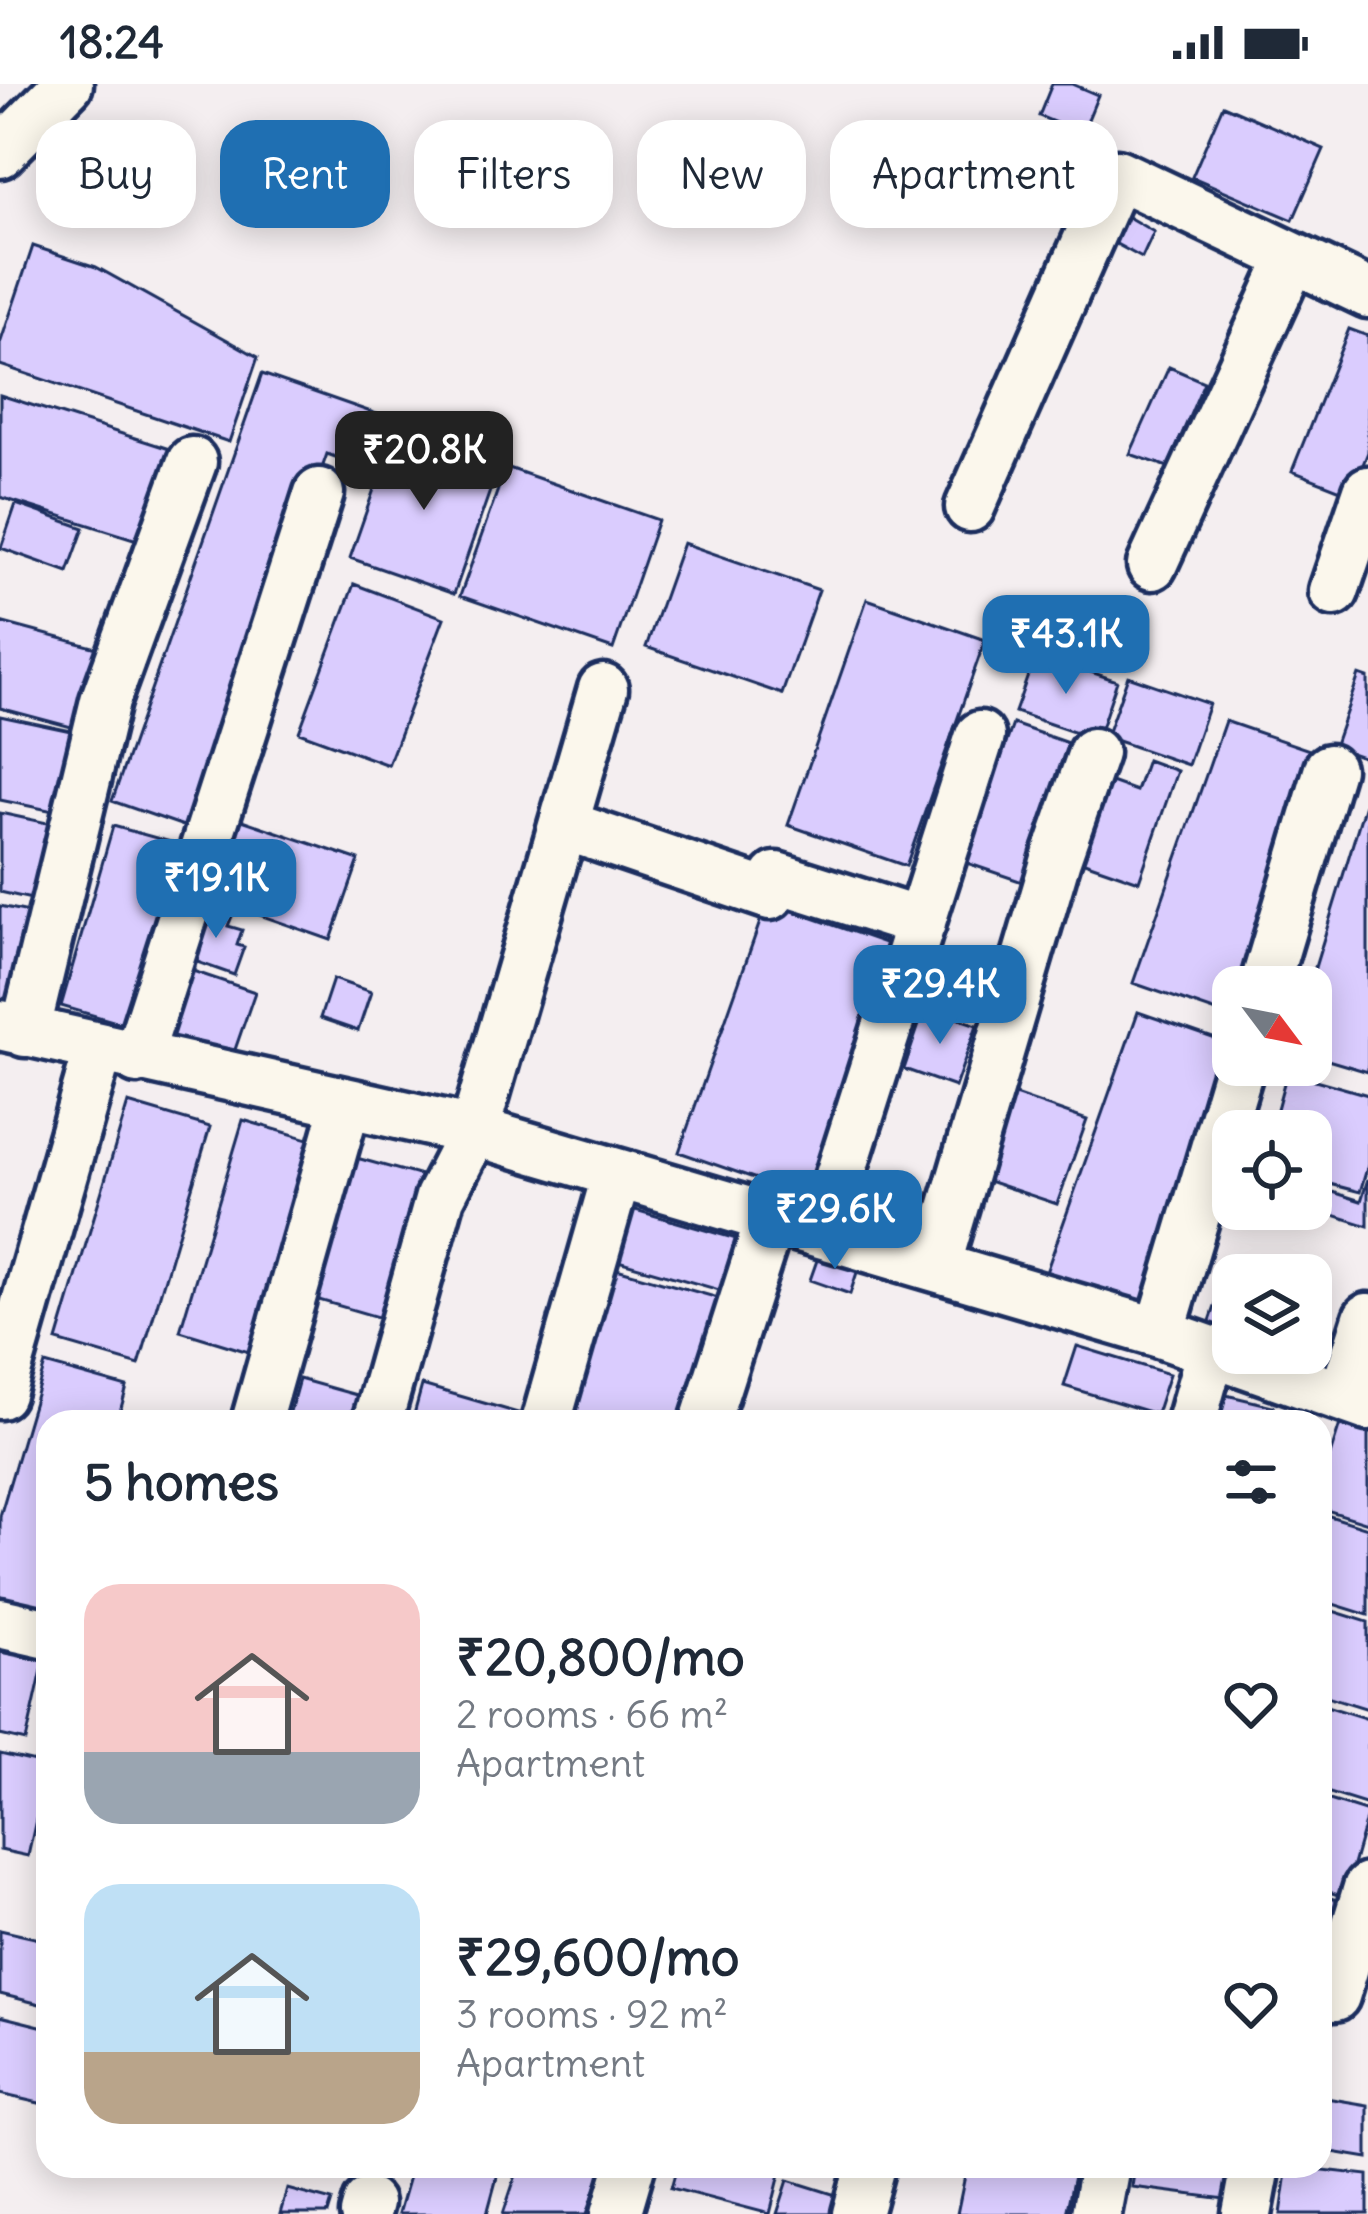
<!DOCTYPE html>
<meta charset="utf-8">
<style>
:root{--surface:#fff;--page:#f2f2f3;--text:#1f2937;--muted:#747a83;--accent:#1f6fb2}
body{margin:0;font-family:Delius,sans-serif;background:var(--page);color:var(--text);height:100vh;display:flex;flex-direction:column;font-size:45px;white-space:nowrap}
*{box-sizing:border-box;margin:0}
p{font-size:39px;color:var(--muted)}
.icon{flex:none;width:66px;height:66px;fill:none;stroke:currentColor;stroke-width:2;stroke-linecap:round;stroke-linejoin:round}
.map{position:relative;flex:1;overflow:hidden}
.side{position:absolute;left:36px;top:1326px;width:1296px;height:768px;display:flex;flex-direction:column;background:var(--surface);border-radius:36px;box-shadow:0 6px 30px #0003}
.side>*{flex:none}
.guide{position:absolute;left:36px;top:36px;width:1296px;height:108px;display:flex;gap:24px}
.needle{width:78px;rotate:122deg}
.buttons{position:absolute;left:1212px;top:882px;display:grid;gap:24px}
.buttons a{display:grid;place-items:center;width:120px;height:120px;border-radius:24px;background:var(--surface);box-shadow:0 6px 30px #0003;font-size:60px}
.price{position:absolute;translate:-50% -102px;padding:0 27px;border-radius:24px;background:var(--accent);color:#fff;font-size:39px;line-height:78px;filter:drop-shadow(0 3px 6px #0008)}
.price::after{content:'';position:absolute;left:50%;top:72px;width:36px;height:27px;margin-left:-18px;background:inherit;clip-path:polygon(0 0,100% 0,50% 100%)}
.price.selected{background:#222;color:#fff}
ul{padding:0;list-style:none}
li{display:flex;align-items:center;gap:36px;height:300px;padding:0 48px}
li span{display:grid;place-items:center;flex:none;width:336px;height:240px;border-radius:36px;color:#555}
li>.icon{margin-inline-start:auto}
span .icon{width:144px;height:144px;fill:#fffc;stroke-width:1}
li b{font-size:51px}
h2{display:flex;justify-content:space-between;align-items:center;height:144px;padding:0 48px;font-size:51px}
.chip{padding:0 42px;border-radius:36px;background:var(--surface);box-shadow:0 6px 30px #0003;font-size:42px;line-height:108px}
.chip.selected{background:var(--accent);color:#fff}
.status{display:flex;justify-content:space-between;align-items:center;height:84px;padding:0 60px;background:var(--surface);direction:ltr}
.status svg{height:33px;fill:currentColor}
.map>svg:first-child{display:block}
</style>
<div class="status"><b>18:24</b><svg viewBox="0 0 49 12"><path d="M0 12V9h3v3zM5 12V6h3v6zM10 12V3h3v9zM15 12V0h3v12zM26 1h20v11H26zM47 4h2v5h-2z"/></svg></div>
<div class="map">
<svg width="1368" height="2130" viewBox="0 0 1368 2130">
<rect width="100%" height="100%" fill="#f4eef0"/>
<filter id="ink" filterUnits="userSpaceOnUse"><feTurbulence type="fractalNoise" baseFrequency=".00833" numOctaves="2"/><feDisplacementMap in="SourceGraphic" scale="24" xChannelSelector="R" yChannelSelector="G"/><feConvolveMatrix kernelMatrix="1 2 1 2 8 2 1 2 1" color-interpolation-filters="sRGB"/></filter>
<g filter="url(#ink)">
<path fill="#daccfe" stroke="#1b2f5e" stroke-width="3" d="M 1052,0 L 1072,0 L 1098,11 L 1082,50 L 1039,32 Z
M 1223,21 L 1324,65 L 1293,136 L 1192,93 Z
M 1109,122 L 1154,148 L 1142,174 L 1098,150 Z
M 33,162 L 96,183 L 258,273 L 229,358 L 0,281 L 0,260 Z
M 1349,245 L 1368,252 L 1368,368 L 1351,410 L 1292,387 Z
M 1169,283 L 1204,298 L 1168,383 L 1130,370 Z
M 262,290 L 391,335 L 372,386 L 327,370 L 195,746 L 112,717 Z
M 0,311 L 179,368 L 150,460 L 0,413 Z
M 394,348 L 498,384 L 454,510 L 350,474 Z
M 506,383 L 658,436 L 613,565 L 460,512 Z
M 16,420 L 84,444 L 68,488 L 1,464 Z
M 683,459 L 819,506 L 782,610 L 646,563 Z
M 354,500 L 444,534 L 388,681 L 299,648 Z
M 867,515 L 985,556 L 906,782 L 788,741 Z
M 0,538 L 112,568 L 90,648 L 0,624 Z
M 1036,569 L 1117,597 L 1097,656 L 1015,628 Z
M 1359,591 L 1368,594 L 1368,675 L 1334,663 Z
M 1128,592 L 1209,620 L 1188,681 L 1106,653 Z
M 0,632 L 85,650 L 68,730 L 0,716 Z
M 1225,637 L 1324,671 L 1242,903 L 1233,903 L 1231,933 L 1133,899 Z
M 1013,640 L 1085,665 L 1037,803 L 964,778 Z
M 1147,676 L 1177,687 L 1139,797 L 1070,773 L 1097,693 L 1136,707 Z
M 1368,710 L 1368,988 L 1311,971 L 1309,903 Z
M 0,729 L 61,742 L 45,818 L 0,808 Z
M 239,735 L 359,776 L 331,856 L 211,814 Z
M 113,742 L 189,763 L 137,944 L 61,922 Z
M 767,818 L 908,867 L 820,1117 L 679,1068 Z
M 205,820 L 233,830 L 228,842 L 242,846 L 237,861 L 244,863 L 234,891 L 186,874 Z
M 0,822 L 43,831 L 24,920 L 0,915 Z
M 941,870 L 1012,895 L 1002,922 L 931,898 Z
M 181,883 L 255,908 L 230,980 L 156,954 Z
M 333,895 L 371,908 L 358,947 L 320,934 Z
M 925,923 L 977,941 L 955,1003 L 904,985 Z
M 1138,928 L 1233,961 L 1143,1228 L 1044,1194 Z
M 1287,988 L 1368,1011 L 1368,1081 L 1360,1108 L 1311,1095 L 1311,1047 L 1271,1047 Z
M 1009,1009 L 1087,1036 L 1057,1120 L 979,1094 Z
M 128,1019 L 210,1043 L 139,1281 L 57,1257 Z
M 243,1036 L 315,1057 L 252,1269 L 180,1247 Z
M 353,1073 L 440,1097 L 398,1239 L 312,1214 Z
M 1368,1095 L 1368,1142 L 1311,1124 L 1311,1101 L 1361,1117 Z
M 625,1123 L 740,1156 L 726,1208 L 611,1175 Z
M 821,1165 L 860,1179 L 850,1210 L 810,1196 Z
M 606,1182 L 729,1217 L 694,1338 L 561,1338 Z
M 1223,1199 L 1233,1202 L 1233,1255 L 1207,1246 Z
M 1077,1262 L 1169,1290 L 1156,1330 L 1064,1302 Z
M 45,1280 L 127,1303 L 117,1338 L 48,1338 L 48,1529 L 0,1515 L 0,1432 Z
M 299,1295 L 378,1317 L 372,1338 L 287,1338 Z
M 422,1301 L 525,1331 L 523,1338 L 412,1338 Z
M 1209,1307 L 1273,1322 L 1269,1338 L 1202,1338 Z
M 1341,1337 L 1368,1346 L 1368,1439 L 1320,1424 L 1320,1403 Z
M 1320,1429 L 1368,1444 L 1368,1531 L 1320,1516 Z
M 1320,1523 L 1368,1538 L 1368,1625 L 1320,1610 Z
M 0,1568 L 44,1577 L 26,1657 L 0,1651 Z
M 1320,1620 L 1368,1635 L 1368,1721 L 1320,1706 Z
M 0,1670 L 48,1681 L 28,1772 L 0,1766 Z
M 1320,1713 L 1368,1728 L 1344,1813 L 1320,1805 Z
M 1320,1811 L 1344,1818 L 1320,1884 Z
M 0,1846 L 48,1857 L 48,1922 L 0,1910 Z
M 0,1932 L 48,1944 L 48,2021 L 0,2010 Z
M 1320,2013 L 1368,2021 L 1368,2074 L 1320,2066 Z
M 412,2082 L 500,2082 L 487,2130 L 398,2130 Z
M 519,2082 L 603,2082 L 587,2130 L 503,2130 Z
M 677,2082 L 782,2082 L 770,2130 L 671,2104 Z
M 967,2082 L 1076,2082 L 1066,2130 L 957,2130 Z
M 1135,2082 L 1246,2082 L 1241,2117 L 1132,2103 Z
M 1288,2082 L 1368,2091 L 1368,2130 L 1281,2130 Z
M 788,2096 L 852,2116 L 848,2130 L 777,2130 Z
M 287,2105 L 332,2117 L 328,2130 L 280,2130 Z"/>
<g fill="none" stroke-linecap="round" stroke-linejoin="round">
<defs>
<path id="minor" d="M 0,69 L 68,0
M 970,423 L 1117,90 L 1368,209
M 1152,481 L 1292,175
M 1334,507 L 1368,407
M 564,741 L 770,811 L 776,793 L 921,839
M 1264,903 L 1329,685
M 0,941 L 474,1047 L 1160,1249 L 1368,1322
M 25,948 L 105,617 L 192,378
M 137,975 L 319,409
M 822,1148 L 980,652
M 936,1182 L 1056,775 L 1093,669
M 1160,1249 L 1240,981
M 0,1310 L 99,964
M 1343,1313 L 1368,1234
M 256,1338 L 346,1020
M 377,1338 L 440,1113 L 474,1047 L 603,605
M 546,1338 L 616,1093
M 705,1338 L 771,1132
M 1191,1338 L 1211,1267
M 0,1539 L 44,1549
M 1335,1912 L 1368,1804
M 365,2130 L 368,2119
M 616,2130 L 630,2082
M 857,2130 L 870,2082
M 1096,2130 L 1105,2082
M 1247,2130 L 1256,2082"/>
</defs>
<use href="#minor" stroke="#1b2f5e" stroke-width="57"/>
<use href="#minor" stroke="#fbf7ec" stroke-width="48"/>
</g>
</g>
</svg>
<div class="buttons">
<a><svg class="needle" viewBox="-14 -14 28 28"><path d="M0-13l5 13h-10z" fill="#e53935"/><path d="M0 13l5-13h-10z" fill="#747a83"/></svg></a>
<a><svg class="icon" aria-label="locate" viewBox="0 0 24 24"><circle cx="12" cy="12" r="6"/><path d="M12 2v4M12 18v4M2 12h4M18 12h4"/></svg></a>
<a><svg class="icon" aria-label="layers" viewBox="0 0 24 24"><path d="M12 4l9 5-9 5-9-5zM3 14l9 5 9-5"/></svg></a>
</div>
<b class="price selected" style="left:424px;top:429px">₹20.8K</b>
<b class="price" style="left:1066px;top:613px">₹43.1K</b>
<b class="price" style="left:216px;top:857px">₹19.1K</b>
<b class="price" style="left:940px;top:963px">₹29.4K</b>
<b class="price" style="left:835px;top:1188px">₹29.6K</b>
<div class="guide">
<a class="chip">Buy</a>
<a class="chip selected">Rent</a>
<a class="chip">Filters</a>
<a class="chip">New</a>
<a class="chip">Apartment</a>
</div>
<section class="side">
<h2>5 homes<svg class="icon" aria-label="filters" viewBox="0 0 24 24"><path d="M4 7h16M4 17h16"/><circle cx="9" cy="7" r="2"/><circle cx="15" cy="17" r="2"/></svg></h2>
<ul>
<li><span style="background:linear-gradient(#f6c9c9 70%,#9aa5b1 0)"><svg class="icon" aria-label="home" viewBox="0 0 24 24"><path d="M3 11l9-7 9 7M6 9v11h12V9"/></svg></span><div><b>₹20,800/mo</b><p>2 rooms · 66 m²</p><p>Apartment</p></div><svg class="icon" aria-label="heart" viewBox="0 0 24 24"><path d="M12 20l-8-8c-3-5 5-10 8-4 3-6 11-1 8 4z"/></svg></li>
<li><span style="background:linear-gradient(#bfe0f5 70%,#b9a48a 0)"><svg class="icon" aria-label="home" viewBox="0 0 24 24"><path d="M3 11l9-7 9 7M6 9v11h12V9"/></svg></span><div><b>₹29,600/mo</b><p>3 rooms · 92 m²</p><p>Apartment</p></div><svg class="icon" aria-label="heart" viewBox="0 0 24 24"><path d="M12 20l-8-8c-3-5 5-10 8-4 3-6 11-1 8 4z"/></svg></li>
</ul>
</section>
</div>
